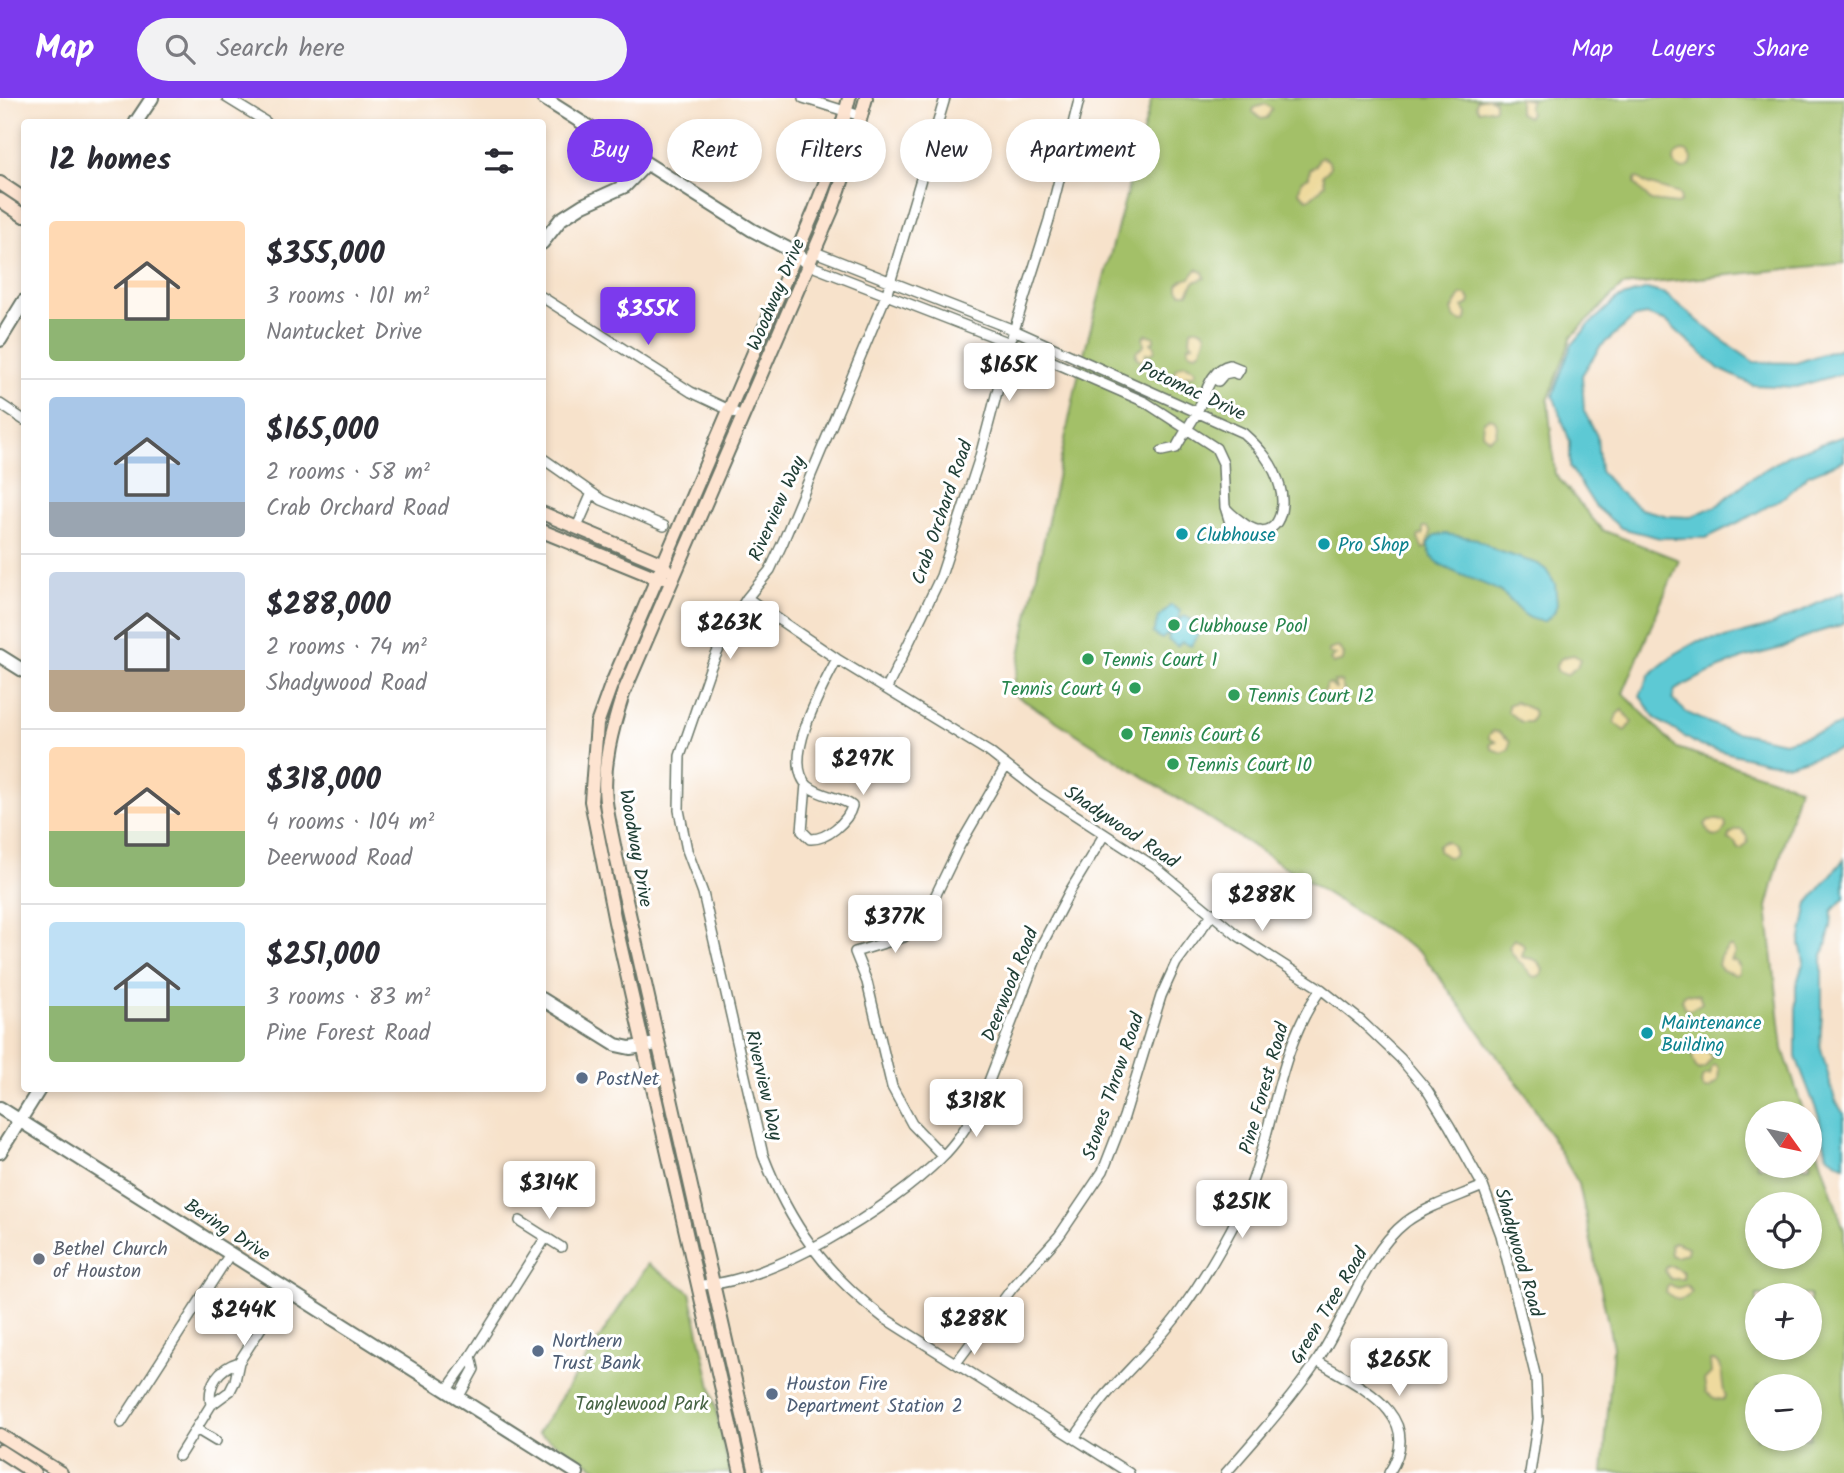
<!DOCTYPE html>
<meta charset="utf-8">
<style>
:root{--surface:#fff;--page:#f2f2f3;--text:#2b2b33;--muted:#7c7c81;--line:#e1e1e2;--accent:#7c3aed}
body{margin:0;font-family:Kalam,sans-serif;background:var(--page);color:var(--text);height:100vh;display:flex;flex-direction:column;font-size:26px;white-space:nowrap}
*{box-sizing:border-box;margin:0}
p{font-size:23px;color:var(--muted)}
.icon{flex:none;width:38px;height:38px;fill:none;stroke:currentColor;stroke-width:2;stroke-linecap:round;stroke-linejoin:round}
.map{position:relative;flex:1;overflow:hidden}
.side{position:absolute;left:21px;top:21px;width:525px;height:973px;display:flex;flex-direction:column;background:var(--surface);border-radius:7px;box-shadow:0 4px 10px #0003}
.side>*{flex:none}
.banner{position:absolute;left:567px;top:21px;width:665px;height:63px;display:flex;gap:14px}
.needle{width:46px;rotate:123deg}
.tools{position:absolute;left:1745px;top:1003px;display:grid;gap:14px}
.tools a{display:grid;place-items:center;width:77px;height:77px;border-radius:50%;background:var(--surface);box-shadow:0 4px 10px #0003;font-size:35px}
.price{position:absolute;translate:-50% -60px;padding:0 16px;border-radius:7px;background:#fff;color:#222;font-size:23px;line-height:46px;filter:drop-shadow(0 2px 4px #0008)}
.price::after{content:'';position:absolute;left:50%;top:42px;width:21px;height:16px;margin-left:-10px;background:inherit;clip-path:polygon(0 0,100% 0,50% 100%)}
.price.current{background:var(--accent);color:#fff}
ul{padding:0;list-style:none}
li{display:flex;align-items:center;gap:21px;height:175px;padding:0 28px}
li+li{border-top:2px solid var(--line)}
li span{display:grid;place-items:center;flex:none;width:196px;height:140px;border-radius:7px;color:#555}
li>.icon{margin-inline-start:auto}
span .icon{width:84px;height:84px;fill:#fffc;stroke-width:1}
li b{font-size:30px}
h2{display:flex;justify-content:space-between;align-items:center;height:84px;padding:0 28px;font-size:30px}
.tag{padding:0 24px;border-radius:32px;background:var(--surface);box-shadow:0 4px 10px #0003;font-size:24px;line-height:63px}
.tag.current{background:var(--accent);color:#fff}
header{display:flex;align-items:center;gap:42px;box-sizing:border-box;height:98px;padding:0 35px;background:var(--accent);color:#fff}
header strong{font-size:33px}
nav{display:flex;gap:38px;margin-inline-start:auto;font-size:24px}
.search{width:490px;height:63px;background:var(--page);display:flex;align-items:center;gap:18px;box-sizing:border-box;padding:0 24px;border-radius:38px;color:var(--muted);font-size:26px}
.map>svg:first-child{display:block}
</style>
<header>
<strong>Map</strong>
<div class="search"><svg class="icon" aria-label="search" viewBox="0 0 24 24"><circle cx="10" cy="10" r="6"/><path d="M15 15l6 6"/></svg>Search here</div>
<nav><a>Map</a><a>Layers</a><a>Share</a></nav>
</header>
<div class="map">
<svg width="1844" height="1375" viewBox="0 0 1844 1375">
<rect width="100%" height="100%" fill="#fff"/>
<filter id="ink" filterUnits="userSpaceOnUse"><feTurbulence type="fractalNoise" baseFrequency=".0143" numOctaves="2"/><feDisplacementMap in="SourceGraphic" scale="14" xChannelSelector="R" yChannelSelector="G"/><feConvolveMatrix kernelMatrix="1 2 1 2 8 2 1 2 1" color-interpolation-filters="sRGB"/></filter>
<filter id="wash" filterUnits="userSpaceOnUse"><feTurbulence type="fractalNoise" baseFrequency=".00686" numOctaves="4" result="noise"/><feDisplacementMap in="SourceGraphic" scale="28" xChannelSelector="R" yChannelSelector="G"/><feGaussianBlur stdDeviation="1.57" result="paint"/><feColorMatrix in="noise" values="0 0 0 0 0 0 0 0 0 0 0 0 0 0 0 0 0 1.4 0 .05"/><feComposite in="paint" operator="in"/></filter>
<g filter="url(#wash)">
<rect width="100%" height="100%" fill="#f7e2cb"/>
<path fill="#a3c068" stroke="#617e4e" stroke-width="2" fill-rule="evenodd" d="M 1152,0 L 1844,0 L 1844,165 L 1622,188 L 1572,238 L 1548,303 L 1555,376 L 1602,432 L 1679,462 L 1623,595 L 1677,650 L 1799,689 L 1767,809 L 1783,951 L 1804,1015 L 1757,1015 L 1757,1068 L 1810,1068 L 1810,1030 L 1844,1132 L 1844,1375 L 1603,1375 L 1613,1249 L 1579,1086 L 1527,998 L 1422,856 L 1012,595 L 1079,274 ZM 1757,1106 L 1810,1106 L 1810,1158 L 1757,1158 ZM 1757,1197 L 1810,1197 L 1810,1250 L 1757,1250 ZM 1757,1288 L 1810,1288 L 1810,1340 L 1757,1340 Z
M 648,1166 L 690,1194 L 730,1375 L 605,1375 L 538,1335 Z"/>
<path fill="#eeda9e" stroke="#868c69" stroke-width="2" d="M 1488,0 L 1495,3 L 1495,10 L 1479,13 L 1476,7 L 1477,2 Z
M 1519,0 L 1531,2 L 1528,9 L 1530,15 L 1527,19 L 1519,15 Z
M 1266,6 L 1272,11 L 1267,20 L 1261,21 L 1253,14 L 1254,10 Z
M1674 62a9 9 0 1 1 18 0a9 9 0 1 1-18 0Z
M 1322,59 L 1328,62 C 1333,70 1328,73 1323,77 L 1325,86 C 1320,91 1314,100 1307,101 L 1299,94 L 1301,83 L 1309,79 L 1310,71 L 1316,67 L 1319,60 Z
M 1638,80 L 1647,86 L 1680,96 L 1681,104 L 1677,106 L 1651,103 L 1635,86 L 1635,81 Z
M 1197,171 L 1203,174 L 1205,180 L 1194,184 L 1188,195 L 1181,195 L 1178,191 L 1178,186 L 1183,182 L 1190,180 Z
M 1461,197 L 1467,197 L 1470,202 L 1469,206 L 1463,209 L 1467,216 L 1466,222 L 1462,224 L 1455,221 L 1452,212 Z
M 1197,230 L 1203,232 L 1206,237 L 1201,252 L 1195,256 L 1190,254 L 1188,251 L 1189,247 L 1193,246 L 1190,242 L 1191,232 Z
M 1147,236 L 1154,239 L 1154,243 L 1151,245 L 1155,248 L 1155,253 L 1151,256 L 1146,255 L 1145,262 L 1140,263 L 1136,259 L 1136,254 L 1144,248 L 1143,239 Z
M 1184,266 L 1194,270 L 1196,273 L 1194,277 L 1186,277 L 1188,282 L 1185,286 L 1177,282 L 1173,276 L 1176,270 Z
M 1490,320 L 1495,322 L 1497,328 L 1496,336 L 1489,341 L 1482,335 L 1483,324 Z
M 1423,429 L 1427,429 L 1431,434 L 1426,450 L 1423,451 L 1418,441 L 1419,437 L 1423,437 Z
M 1338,549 L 1344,556 L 1343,563 L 1333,566 L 1330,562 L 1336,557 L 1329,556 L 1329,552 Z
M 1574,557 L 1580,561 L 1577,569 L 1566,577 L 1558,574 L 1556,569 C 1557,560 1566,558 1574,557 Z
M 1334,583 L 1341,584 L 1344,593 L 1334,603 L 1326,602 L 1322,595 L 1326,592 L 1326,587 L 1330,585 L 1336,592 Z
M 1515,604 L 1533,612 L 1534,617 L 1530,624 L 1521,624 L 1508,614 L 1508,607 Z
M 1622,612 L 1632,624 L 1626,633 L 1614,625 L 1617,616 Z
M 1493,633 L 1499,634 L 1510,643 L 1509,652 L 1502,655 L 1492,651 L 1490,646 L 1496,644 L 1489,640 L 1489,637 Z
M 1709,722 L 1719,722 L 1725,724 L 1726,729 L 1721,737 L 1715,739 L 1709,735 L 1705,726 Z
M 1737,732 L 1742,732 L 1747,738 L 1748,743 L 1742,751 L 1738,751 L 1735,745 L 1728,741 L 1730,736 Z
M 1445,743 L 1452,747 L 1455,755 L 1453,758 L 1448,759 L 1438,753 L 1438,747 Z
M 1514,841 L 1521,844 L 1524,848 L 1522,859 C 1533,861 1538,860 1543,872 L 1541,877 L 1536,879 L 1532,878 C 1525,867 1512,861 1509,848 Z
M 1729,849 L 1732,849 L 1735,855 L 1731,862 L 1736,863 L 1739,868 L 1739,875 L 1736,877 L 1722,872 L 1718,867 L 1720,858 Z
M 1687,895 L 1699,897 L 1702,905 L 1690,912 L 1685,911 L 1681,902 L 1683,897 Z
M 1701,946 L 1712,960 L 1705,970 L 1699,972 L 1695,968 L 1691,955 L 1696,947 Z
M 1716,967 L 1719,972 L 1718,983 L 1709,991 L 1704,991 L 1701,986 L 1702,980 L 1705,977 L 1710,977 L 1712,968 Z
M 1675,1144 L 1688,1149 L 1687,1155 L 1676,1159 L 1671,1157 L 1670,1147 Z
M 1672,1168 L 1683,1174 L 1684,1181 L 1669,1181 L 1665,1172 L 1667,1169 Z
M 1670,1187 L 1678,1190 L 1687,1187 L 1691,1194 L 1687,1199 L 1678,1202 L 1666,1195 L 1667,1189 Z
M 1710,1263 L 1716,1263 C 1725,1272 1720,1287 1726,1298 L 1723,1302 L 1714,1300 L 1706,1294 L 1704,1282 L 1711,1275 Z"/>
<path fill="#5dc9d4" stroke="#3e8384" stroke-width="2" d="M 1647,191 L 1665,196 L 1719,240 L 1754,264 L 1796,265 L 1844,249 L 1844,275 L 1796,289 L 1753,287 L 1719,271 L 1667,224 L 1646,217 L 1635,219 L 1600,249 L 1582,277 L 1584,313 L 1597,338 L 1600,373 L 1618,393 L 1641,411 L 1668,418 L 1690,419 L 1718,407 L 1751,380 L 1789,357 L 1844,338 L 1844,362 L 1808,377 L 1784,399 L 1745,421 L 1706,440 L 1660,440 L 1621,430 L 1595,408 L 1570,369 L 1570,344 L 1553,297 L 1571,248 L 1588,228 L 1617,201 Z
M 1445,436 L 1477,441 L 1495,452 L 1538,466 L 1546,472 L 1555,486 L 1557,506 L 1554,515 L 1545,523 C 1521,524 1516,502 1497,492 C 1479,482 1447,475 1434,461 C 1429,457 1429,452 1428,446 L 1435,437 Z
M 1844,493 L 1844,524 L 1841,527 L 1815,535 L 1782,550 L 1743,560 L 1704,577 L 1675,592 L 1672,601 L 1687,615 L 1726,632 L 1784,644 L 1827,632 L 1844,625 L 1844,650 L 1790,666 L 1766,664 L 1700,648 L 1656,621 L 1640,598 L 1649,577 L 1675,556 L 1698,543 L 1725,540 L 1770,528 Z
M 1171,507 L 1180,513 L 1178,523 L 1184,518 L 1192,522 L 1191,529 L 1198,536 L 1191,548 L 1182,544 L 1177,548 L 1168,542 L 1170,534 L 1162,541 L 1153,535 L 1159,519 Z
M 1844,761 L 1844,800 L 1832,813 L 1831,829 L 1822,861 L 1822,914 L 1820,947 L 1835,1002 L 1844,1016 L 1844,1068 L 1827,1057 L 1819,1019 L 1796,959 L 1796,888 L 1804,863 L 1800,845 L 1808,805 Z"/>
</g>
<g filter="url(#ink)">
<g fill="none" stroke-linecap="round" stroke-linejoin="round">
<defs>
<path id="minor" d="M 227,0 L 266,24
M 803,0 L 861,18
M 945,0 L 887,195 L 783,444 L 770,472 L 747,500 L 729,529 L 711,568 L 680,658 L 679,712 L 687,752 L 703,795 L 763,1057 C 790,1127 825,1175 884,1220 L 1129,1375
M 815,154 L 1014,232 L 1243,335 C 1260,350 1274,366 1280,389 C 1287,413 1276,446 1246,427 C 1238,421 1231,417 1225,409
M 809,167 L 1010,245 L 1145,304 L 1216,350 L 1223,365 L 1225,409 L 1230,425 L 1244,437 L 1260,432
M 542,199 L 691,294 L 742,318
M 1218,283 L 1224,276 L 1233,274 L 1237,276 L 1240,271
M 0,306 L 24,322
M 1162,353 L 1176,350 C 1182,338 1190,327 1196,316 C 1205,300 1209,271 1230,267 L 1240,271
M 542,360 L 602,402 L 664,428
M 577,429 L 592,395
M 747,500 L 837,561 L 989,654 L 1040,694 L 1155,769 L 1237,837 L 1321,891 L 1361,923 L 1400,960 L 1427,992 L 1449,1027 L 1483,1088 L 1501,1137 L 1536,1280 L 1538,1321 L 1530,1375
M 887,590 L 941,478 L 979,362 L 1010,245 L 1049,122 L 1079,2
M 806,686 L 802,733 L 810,741 C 826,742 848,724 852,708 C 843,699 821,699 808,688 C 780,663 824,586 837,561
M 943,1058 L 912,1026 L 892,989 L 867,884 L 855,854 L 904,839 L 917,829 L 927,815 L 960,747 L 1006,668
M 520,1123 L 561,1149
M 698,1187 C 768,1187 891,1110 941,1060 C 958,1044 969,1024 981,1004 L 1041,848 L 1070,793 L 1104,737
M 1317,1263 C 1358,1288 1427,1316 1389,1375
M 239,1264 L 286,1191
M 956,1265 L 1013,1189 L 1059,1138 L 1103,1073 L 1124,1019 L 1161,898 L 1176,865 L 1213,815
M 446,1293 L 471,1258 L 546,1139
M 458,1300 L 474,1271 L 471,1258
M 121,1325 L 230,1156
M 196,1331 L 216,1343
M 1074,1340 C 1085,1326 1094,1311 1106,1297 C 1129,1271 1156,1246 1177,1218 C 1201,1185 1222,1151 1240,1114 C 1274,1042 1274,956 1321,891
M 179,1358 L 211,1307 L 230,1293 L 235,1283 L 239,1264 C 219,1270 207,1286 211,1307
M 1226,1375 C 1257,1339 1290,1303 1317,1263 C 1346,1221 1365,1156 1406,1124 C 1428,1108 1458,1099 1483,1088"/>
<path id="tertiary" d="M 543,0 L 752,132 L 796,155 L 809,167
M 136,24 L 152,0
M 542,145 L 561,121 L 583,107 L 625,88 L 646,66
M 0,242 L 24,203
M 0,558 L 24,573
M 542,901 L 616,947 L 630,950 L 657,946
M 0,1010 L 577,1375
M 0,1054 L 40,990"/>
<path id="secondary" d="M 0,85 L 24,101
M 0,102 L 24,118
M 542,415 L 663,466 L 666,471
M 542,433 L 657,480 L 662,480
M 0,1337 L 61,1375
M 0,1353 L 34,1375
M 741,1375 L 615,824 L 591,703 L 597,626 L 610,590 L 814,114 L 831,70 L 849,0
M 756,1375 L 616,758 C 613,740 608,722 606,704 C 602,667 612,631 623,596 L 832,112 L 847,69 L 866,0"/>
</defs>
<use href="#minor" stroke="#6b7769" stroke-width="12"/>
<use href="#tertiary" stroke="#6b7769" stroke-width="16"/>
<use href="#secondary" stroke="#6b7769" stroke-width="16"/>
<use href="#minor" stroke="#fff" stroke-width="9"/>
<use href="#tertiary" stroke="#fff" stroke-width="12"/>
<use href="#secondary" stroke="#fde4d1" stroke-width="12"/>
</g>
</g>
<g fill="#0f9aa8" stroke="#fff" stroke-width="2.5">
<circle cx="1182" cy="436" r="7"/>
<circle cx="1324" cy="446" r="7"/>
<circle cx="1647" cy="935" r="7"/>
</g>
<g fill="#2e9e5b" stroke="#fff" stroke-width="2.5">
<circle cx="1174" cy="527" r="7"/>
<circle cx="1088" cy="561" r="7"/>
<circle cx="1135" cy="590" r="7"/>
<circle cx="1234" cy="597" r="7"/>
<circle cx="1127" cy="636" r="7"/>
<circle cx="1173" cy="666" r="7"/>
</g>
<g fill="#5c6f8a" stroke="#fff" stroke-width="2.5">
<circle cx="582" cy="980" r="7"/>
<circle cx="538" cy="1253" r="7"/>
<circle cx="772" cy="1296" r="7"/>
</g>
<circle fill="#6b7280" stroke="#fff" stroke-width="2.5" cx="39" cy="1161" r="7"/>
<g text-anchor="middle" stroke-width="6" stroke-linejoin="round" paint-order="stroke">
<g font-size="19" fill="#1f3d34" stroke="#fff">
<text transform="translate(775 196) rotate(-67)" y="7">Woodway Drive</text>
<text transform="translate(1193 292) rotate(25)" y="7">Potomac Drive</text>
<text transform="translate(776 410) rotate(-66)" y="7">Riverview Way</text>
<text transform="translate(941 414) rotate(-71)" y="7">Crab Orchard Road</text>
<text transform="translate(1122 728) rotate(34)" y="7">Shadywood Road</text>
<text transform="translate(637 750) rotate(80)" y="7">Woodway Drive</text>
<text transform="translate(1009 886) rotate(-68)" y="7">Deerwood Road</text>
<text transform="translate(765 987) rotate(77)" y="7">Riverview Way</text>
<text transform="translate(1112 988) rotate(-71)" y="7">Stones Throw Road</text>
<text transform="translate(1263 990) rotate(-74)" y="7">Pine Forest Road</text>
<text transform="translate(228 1131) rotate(33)" y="7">Bering Drive</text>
<text transform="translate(1520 1154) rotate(74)" y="7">Shadywood Road</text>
<text transform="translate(1328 1207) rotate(-59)" y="7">Green Tree Road</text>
</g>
<g font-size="19" fill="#0d838f" stroke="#fff" text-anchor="start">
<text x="1196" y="443">Clubhouse</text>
<text x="1338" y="453">Pro Shop</text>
<text x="1661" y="931">Maintenance<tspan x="1661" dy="22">Building</tspan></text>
</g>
<g font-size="19" fill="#27864d" stroke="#fff" text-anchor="start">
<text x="1188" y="534">Clubhouse Pool</text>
<text x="1102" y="568">Tennis Court 1</text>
<text x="1121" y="597" text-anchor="end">Tennis Court 4</text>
<text x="1248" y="604">Tennis Court 12</text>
<text x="1141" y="643">Tennis Court 6</text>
<text x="1187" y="673">Tennis Court 10</text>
</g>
<g font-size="19" fill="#4e5e75" stroke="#fff" text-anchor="start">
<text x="596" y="987">PostNet</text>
<text x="552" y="1249">Northern<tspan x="552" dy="22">Trust Bank</tspan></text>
<text x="786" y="1292">Houston Fire<tspan x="786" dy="22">Department Station 2</tspan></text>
</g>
<g font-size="19" fill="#5b616d" stroke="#fff" text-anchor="start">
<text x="53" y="1157">Bethel Church<tspan x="53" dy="22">of Houston</tspan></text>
</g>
<g font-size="19" fill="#476444" stroke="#fff">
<text x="642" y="1312">Tanglewood Park</text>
</g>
</g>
</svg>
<div class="tools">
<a><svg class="needle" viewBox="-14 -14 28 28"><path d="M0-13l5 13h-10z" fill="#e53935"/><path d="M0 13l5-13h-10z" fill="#7c7c81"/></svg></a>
<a><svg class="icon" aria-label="locate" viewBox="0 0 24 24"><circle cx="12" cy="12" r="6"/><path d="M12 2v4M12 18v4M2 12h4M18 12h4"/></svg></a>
<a>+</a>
<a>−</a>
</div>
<b class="price current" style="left:648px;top:249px">$355K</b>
<b class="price" style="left:1009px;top:305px">$165K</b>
<b class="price" style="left:730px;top:563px">$263K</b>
<b class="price" style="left:863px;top:699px">$297K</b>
<b class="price" style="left:1262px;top:835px">$288K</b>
<b class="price" style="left:895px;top:857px">$377K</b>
<b class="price" style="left:976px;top:1041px">$318K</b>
<b class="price" style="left:549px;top:1123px">$314K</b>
<b class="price" style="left:1242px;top:1142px">$251K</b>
<b class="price" style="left:244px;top:1250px">$244K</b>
<b class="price" style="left:974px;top:1259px">$288K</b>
<b class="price" style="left:1399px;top:1300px">$265K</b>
<div class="banner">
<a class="tag current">Buy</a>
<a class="tag">Rent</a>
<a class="tag">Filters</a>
<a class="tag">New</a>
<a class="tag">Apartment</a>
</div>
<section class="side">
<h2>12 homes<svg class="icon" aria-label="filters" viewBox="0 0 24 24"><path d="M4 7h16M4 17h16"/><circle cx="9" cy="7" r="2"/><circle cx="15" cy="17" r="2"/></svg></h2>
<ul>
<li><span style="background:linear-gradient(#ffd9b3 70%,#8fb573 0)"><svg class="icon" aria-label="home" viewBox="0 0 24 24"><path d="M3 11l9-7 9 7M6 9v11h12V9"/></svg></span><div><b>$355,000</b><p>3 rooms · 101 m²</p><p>Nantucket Drive</p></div></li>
<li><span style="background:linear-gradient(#a9c7e8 75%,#9aa5b1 0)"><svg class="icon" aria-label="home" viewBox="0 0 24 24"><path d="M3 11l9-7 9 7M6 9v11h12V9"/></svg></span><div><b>$165,000</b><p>2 rooms · 58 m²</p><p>Crab Orchard Road</p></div></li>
<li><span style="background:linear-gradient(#c9d6e8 70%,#b9a48a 0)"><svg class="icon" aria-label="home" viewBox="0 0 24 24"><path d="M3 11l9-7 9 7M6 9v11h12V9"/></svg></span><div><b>$288,000</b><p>2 rooms · 74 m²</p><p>Shadywood Road</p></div></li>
<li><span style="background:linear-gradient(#ffd9b3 60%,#8fb573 0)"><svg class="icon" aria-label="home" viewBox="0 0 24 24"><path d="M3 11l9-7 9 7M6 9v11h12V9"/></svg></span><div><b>$318,000</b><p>4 rooms · 104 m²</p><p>Deerwood Road</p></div></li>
<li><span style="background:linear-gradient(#bfe0f5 60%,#8fb573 0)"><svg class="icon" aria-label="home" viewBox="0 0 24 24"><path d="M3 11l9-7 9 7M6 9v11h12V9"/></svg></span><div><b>$251,000</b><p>3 rooms · 83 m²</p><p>Pine Forest Road</p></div></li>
</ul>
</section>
</div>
